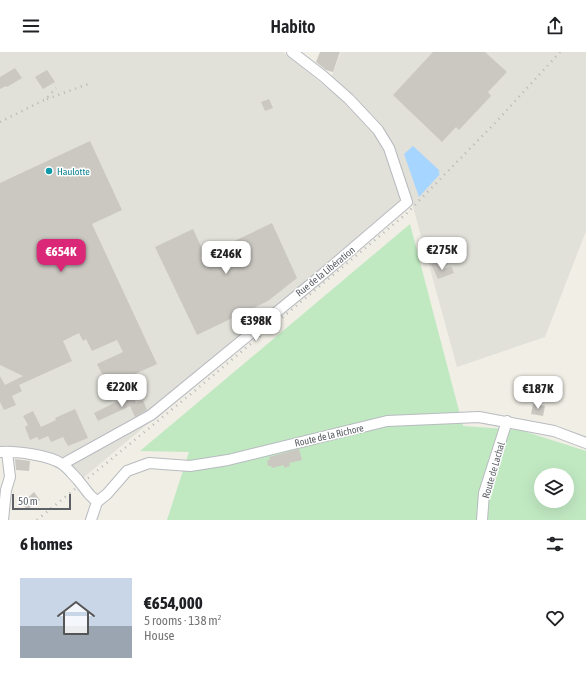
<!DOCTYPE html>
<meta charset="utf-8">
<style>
:root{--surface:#fff;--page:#f6f6f6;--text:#202124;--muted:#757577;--accent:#db2777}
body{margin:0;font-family:"Asap Condensed",sans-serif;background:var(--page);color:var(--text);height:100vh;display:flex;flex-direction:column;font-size:15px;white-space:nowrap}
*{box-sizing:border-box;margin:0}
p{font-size:13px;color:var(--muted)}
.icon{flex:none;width:22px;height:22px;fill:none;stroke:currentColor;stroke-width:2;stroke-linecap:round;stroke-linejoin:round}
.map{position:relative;height:468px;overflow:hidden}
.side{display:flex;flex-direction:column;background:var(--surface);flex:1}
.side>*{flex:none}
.tools{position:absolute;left:534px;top:416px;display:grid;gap:8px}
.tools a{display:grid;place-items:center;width:40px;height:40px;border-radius:50%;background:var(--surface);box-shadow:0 4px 16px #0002;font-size:20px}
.scale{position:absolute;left:12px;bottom:10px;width:59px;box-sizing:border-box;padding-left:4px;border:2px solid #5d6167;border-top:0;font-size:11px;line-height:14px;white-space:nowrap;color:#5d6167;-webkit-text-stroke:3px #fff;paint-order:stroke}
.price{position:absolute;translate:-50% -34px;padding:0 9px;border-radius:8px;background:#fff;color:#222;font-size:13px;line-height:26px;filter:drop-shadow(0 1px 2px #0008)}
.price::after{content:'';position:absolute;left:50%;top:24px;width:12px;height:9px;margin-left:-6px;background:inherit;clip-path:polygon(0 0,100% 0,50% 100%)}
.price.on{background:var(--accent);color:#fff}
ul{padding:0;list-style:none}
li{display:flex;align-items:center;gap:12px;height:100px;padding:0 20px}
li span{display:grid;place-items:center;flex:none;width:112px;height:80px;border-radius:0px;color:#555}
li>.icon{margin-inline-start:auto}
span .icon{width:48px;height:48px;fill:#fffc;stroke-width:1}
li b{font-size:17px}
h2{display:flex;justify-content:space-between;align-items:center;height:48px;padding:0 20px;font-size:17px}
header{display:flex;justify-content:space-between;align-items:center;height:52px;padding:0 20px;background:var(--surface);font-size:18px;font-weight:600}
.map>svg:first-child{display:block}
</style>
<header><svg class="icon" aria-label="menu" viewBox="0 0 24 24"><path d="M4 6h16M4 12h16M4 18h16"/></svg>Habito<svg class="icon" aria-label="share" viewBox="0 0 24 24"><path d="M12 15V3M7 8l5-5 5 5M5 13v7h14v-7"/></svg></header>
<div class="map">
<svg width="586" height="468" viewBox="0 0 586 468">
<rect width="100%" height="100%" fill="#f0eee5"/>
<path fill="#e1e0d9" d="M 0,0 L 283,0 L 327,36 L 341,0 L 586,0 L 586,179 L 545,285 L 457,315 L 412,151 L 83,426 L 63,406 L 21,396 L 0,397 Z"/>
<path fill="#c0e9c2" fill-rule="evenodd" d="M 410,172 L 463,374 L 520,378 L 586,399 L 586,468 L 167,468 L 189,400 L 140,399 ZM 541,423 L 567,423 L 567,449 L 541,449 Z"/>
<path fill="#a6d5ff" d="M 413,94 L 440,119 L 438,120 L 440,122 L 419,145 L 404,102 Z"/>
<path fill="#cbc8c2" d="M 320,0 L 340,0 L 333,20 L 326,18 L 316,10 Z
M 433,0 L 485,0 L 507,20 L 488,40 L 491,44 L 459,78 L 456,75 L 442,90 L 393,43 Z
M 15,16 L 22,26 L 7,35 L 6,34 L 0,37 L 0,25 Z
M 47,18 L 55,30 L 43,37 L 35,25 Z
M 269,47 L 273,56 L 265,59 L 261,50 Z
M 90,89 L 122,158 L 92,172 L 157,312 L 108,334 L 97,312 L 123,300 L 117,288 L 92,299 L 86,287 L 83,289 L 79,281 L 63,289 L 72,309 L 19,333 L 22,339 L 12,344 L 16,353 L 4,358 L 0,350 L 0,324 L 5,333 L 23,324 L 0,313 L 0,131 Z
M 272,171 L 297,226 L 268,249 L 197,283 L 155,195 L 193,177 L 205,203 Z
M 438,210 L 442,218 L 451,214 L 454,221 L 438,227 L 431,212 Z
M 132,342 L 136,351 L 143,348 L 147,358 L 135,365 L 130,354 L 98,369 L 94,361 Z
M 533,352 L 545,354 L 543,364 L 531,362 Z
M 75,357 L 88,386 L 68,394 L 63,385 L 51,390 L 48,384 L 39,388 L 37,385 L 30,388 L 25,375 L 28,373 L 23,364 L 33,359 L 41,375 L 56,368 L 55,366 Z
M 299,397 L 302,408 L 289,411 L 290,414 L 284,416 L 284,413 L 272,416 L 271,414 L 268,414 L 267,408 L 270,408 L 269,405 Z
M 15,407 L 30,409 L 29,419 L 16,418 Z
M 34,440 L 40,448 L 27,458 L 22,451 Z"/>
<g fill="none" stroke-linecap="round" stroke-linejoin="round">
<defs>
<path id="minor" d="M 0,400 C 16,399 49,403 62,412 C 68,416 73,423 78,428
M 63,413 L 68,409 L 151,363 L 317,227 L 407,150 L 389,96 L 378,78 L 349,47 L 323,24 L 292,0
M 89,442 L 97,450 L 107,442 L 127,419 L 149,411 L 190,414 L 228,408 L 387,369 L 479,365 L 554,379 L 586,391
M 3,468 L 6,438 L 10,425 L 7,400
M 91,468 L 97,450
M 482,468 L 484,441 L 507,369"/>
</defs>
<use href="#minor" stroke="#b8bbc0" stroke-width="12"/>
<use href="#minor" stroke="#fff" stroke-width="10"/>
<path stroke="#b6b7b8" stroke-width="2.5" stroke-dasharray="1 5" stroke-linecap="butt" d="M 47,47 L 88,32
M 0,70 L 46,47 L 56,36
M 37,468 L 192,341 L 406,162 L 495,71 L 560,0"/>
<defs>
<path id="minor-bridge" d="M 78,428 L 89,442"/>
</defs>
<use href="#minor-bridge" stroke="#b8bbc0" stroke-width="12" stroke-linecap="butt"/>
<use href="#minor-bridge" stroke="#fff" stroke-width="10"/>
</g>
<circle fill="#0f9aa8" stroke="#fff" stroke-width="1.5" cx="49" cy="119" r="4"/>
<g text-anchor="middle" stroke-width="3" stroke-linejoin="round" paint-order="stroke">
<g font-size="10" fill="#0d838f" stroke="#fff" text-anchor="start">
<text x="57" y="123">Haulotte</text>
</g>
<g font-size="10" fill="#5d6167" stroke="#fff">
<text transform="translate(325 219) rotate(-39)" y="4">Rue de la Libération</text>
<text transform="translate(329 383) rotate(-13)" y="4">Route de la Richore</text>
<text transform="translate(493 418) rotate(-74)" y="4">Route de Lachal</text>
</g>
</g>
</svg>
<div class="tools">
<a><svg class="icon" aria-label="layers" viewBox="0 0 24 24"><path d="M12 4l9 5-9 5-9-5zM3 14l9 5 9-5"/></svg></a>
</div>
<div class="scale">50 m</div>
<b class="price" style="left:442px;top:219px">€275K</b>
<b class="price on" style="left:61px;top:221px">€654K</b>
<b class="price" style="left:226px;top:223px">€246K</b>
<b class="price" style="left:256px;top:290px">€398K</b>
<b class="price" style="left:122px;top:356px">€220K</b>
<b class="price" style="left:538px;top:358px">€187K</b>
</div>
<section class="side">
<h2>6 homes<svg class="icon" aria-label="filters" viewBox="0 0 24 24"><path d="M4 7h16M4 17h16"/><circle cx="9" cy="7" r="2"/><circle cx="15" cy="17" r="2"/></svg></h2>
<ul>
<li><span style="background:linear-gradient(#c9d6e8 60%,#9aa5b1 0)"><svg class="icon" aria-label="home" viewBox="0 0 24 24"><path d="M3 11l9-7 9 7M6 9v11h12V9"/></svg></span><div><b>€654,000</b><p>5 rooms · 138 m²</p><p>House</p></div><svg class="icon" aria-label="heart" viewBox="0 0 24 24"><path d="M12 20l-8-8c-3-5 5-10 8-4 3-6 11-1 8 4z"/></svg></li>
</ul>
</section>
